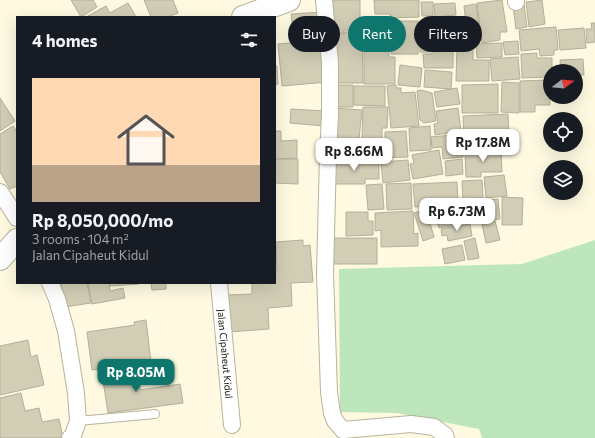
<!DOCTYPE html>
<meta charset="utf-8">
<style>
:root{--surface:#171b24;--page:#242831;--text:#f1f3f6;--muted:#9ea1a6;--accent:#0f766e}
body{margin:0;font-family:Commissioner,sans-serif;background:var(--page);color:var(--text);height:100vh;display:flex;flex-direction:column;font-size:15px;white-space:nowrap}
*{box-sizing:border-box;margin:0}
p{font-size:13px;color:var(--muted)}
.icon{flex:none;width:22px;height:22px;fill:none;stroke:currentColor;stroke-width:2;stroke-linecap:round;stroke-linejoin:round}
.map{position:relative;flex:1;overflow:hidden}
.details{position:absolute;left:16px;top:16px;width:260px;height:268px;display:flex;flex-direction:column;background:var(--surface);border-radius:0px;box-shadow:0 4px 16px #0002}
.details>*{flex:none}
.hud{position:absolute;left:288px;top:16px;width:247px;height:36px;display:flex;gap:8px}
.needle{width:26px;rotate:74deg}
.fabs{position:absolute;left:543px;top:64px;display:grid;gap:8px}
.fabs a{display:grid;place-items:center;width:40px;height:40px;border-radius:50%;background:var(--surface);box-shadow:0 4px 16px #0002;font-size:20px}
.price{position:absolute;translate:-50% -34px;padding:0 9px;border-radius:8px;background:#fff;color:#222;font-size:13px;line-height:26px;filter:drop-shadow(0 1px 2px #0008)}
.price::after{content:'';position:absolute;left:50%;top:24px;width:12px;height:9px;margin-left:-6px;background:inherit;clip-path:polygon(0 0,100% 0,50% 100%)}
.price.on{background:var(--accent);color:#fff}
ul{padding:0;list-style:none}
li{display:grid;align-content:center;gap:8px;height:212px;padding:0 16px}
li span{display:grid;place-items:center;height:124px;border-radius:0px;color:#555}
li>.icon{margin-inline-start:auto}
span .icon{width:72px;height:72px;fill:#fffc;stroke-width:1}
li b{font-size:17px}
h2{display:flex;justify-content:space-between;align-items:center;height:48px;padding:0 16px;font-size:17px}
.tag{padding:0 14px;border-radius:18px;background:var(--surface);box-shadow:0 4px 16px #0002;font-size:14px;line-height:36px}
.tag.on{background:var(--accent);color:#fff}
.map>svg:first-child{display:block}
</style>
<div class="map">
<svg width="595" height="438" viewBox="0 0 595 438">
<rect width="100%" height="100%" fill="#fef9e0"/>
<path fill="#bde6bd" d="M 595,240 L 595,438 L 482,438 L 479,429 L 397,413 L 340,412 L 339,269 L 522,264 Z"/>
<path fill="#d2cdb5" stroke="#b4af98" d="M 71,0 L 93,0 L 97,7 L 81,17 Z
M 144,0 L 173,0 L 178,13 L 168,17 L 151,17 Z
M 329,0 L 360,0 L 360,31 L 344,30 L 344,33 L 329,33 Z
M 374,0 L 419,0 L 419,17 L 390,18 L 390,14 L 375,14 Z
M 502,0 L 507,32 L 500,32 L 500,40 L 482,43 L 477,3 Z
M 542,0 L 545,24 L 529,27 L 526,2 Z
M 421,2 L 433,2 L 433,16 L 422,16 Z
M 128,3 L 136,17 L 86,17 L 106,6 L 110,13 Z
M 455,3 L 456,15 L 435,17 L 434,4 Z
M 476,4 L 481,41 L 468,42 L 464,6 Z
M 524,4 L 527,27 L 516,29 L 513,5 Z
M 323,12 L 325,38 L 294,40 L 291,14 Z
M 373,17 L 388,17 L 389,57 L 395,57 L 395,84 L 364,84 L 364,31 L 373,31 Z
M 448,18 L 449,43 L 430,44 L 430,52 L 420,52 L 419,23 L 435,23 L 435,19 Z
M 391,21 L 418,21 L 418,54 L 391,54 Z
M 591,23 L 595,23 L 595,42 L 587,43 L 586,29 L 592,29 Z
M 556,27 L 558,50 L 554,50 L 554,55 L 540,56 L 539,49 L 521,51 L 519,30 Z
M 584,28 L 586,48 L 560,50 L 558,30 Z
M 345,32 L 362,32 L 363,83 L 331,83 L 335,34 L 345,34 Z
M 324,40 L 328,82 L 282,86 L 278,44 Z
M 518,41 L 519,54 L 505,55 L 503,42 Z
M 502,43 L 502,57 L 477,58 L 476,44 Z
M 432,46 L 445,46 L 445,51 L 453,51 L 453,68 L 424,68 L 423,54 L 432,54 Z
M 457,46 L 473,47 L 473,60 L 489,60 L 489,81 L 456,81 Z
M 537,53 L 537,58 L 552,58 L 552,71 L 550,71 L 550,77 L 522,78 L 521,54 Z
M 518,57 L 520,79 L 492,81 L 490,59 Z
M 583,59 L 584,75 L 576,75 L 576,71 L 561,71 L 560,60 Z
M 400,65 L 422,68 L 420,87 L 398,85 Z
M 275,66 L 277,66 L 278,84 L 275,85 Z
M 425,70 L 452,72 L 451,89 L 424,87 Z
M 549,80 L 550,105 L 535,105 L 535,112 L 520,112 L 520,81 Z
M 502,82 L 519,83 L 519,113 L 501,112 Z
M 498,84 L 498,113 L 462,113 L 462,85 Z
M 333,85 L 353,85 L 353,107 L 333,107 Z
M 396,85 L 397,88 L 401,88 L 401,93 L 415,92 L 419,126 L 391,128 L 387,86 Z
M 354,86 L 385,86 L 385,106 L 354,105 Z
M 457,88 L 460,104 L 437,107 L 434,92 Z
M 421,90 L 432,93 L 436,121 L 424,123 L 420,120 L 417,91 Z
M 0,98 L 15,121 L 0,131 Z
M 363,107 L 388,107 L 387,128 L 382,128 L 382,139 L 362,139 Z
M 335,108 L 362,110 L 359,139 L 355,139 L 354,159 L 331,157 Z
M 458,108 L 461,131 L 435,135 L 434,124 L 438,123 L 436,111 Z
M 291,109 L 325,111 L 324,126 L 290,123 Z
M 508,114 L 509,138 L 494,139 L 489,135 L 464,136 L 463,116 Z
M 13,126 L 17,132 L 17,186 L 10,189 L 0,172 L 0,134 Z
M 430,126 L 431,150 L 410,151 L 409,128 Z
M 275,131 L 281,131 L 281,141 L 297,140 L 297,158 L 275,159 Z
M 406,131 L 408,157 L 376,158 L 375,141 L 385,141 L 385,132 Z
M 461,134 L 463,157 L 443,159 L 442,147 L 432,148 L 431,137 Z
M 488,136 L 493,140 L 502,140 L 503,149 L 468,150 L 467,137 Z
M 356,142 L 373,142 L 374,159 L 357,159 Z
M 439,150 L 443,174 L 413,179 L 410,164 L 414,163 L 412,155 Z
M 501,151 L 502,172 L 481,172 L 481,177 L 466,177 L 465,152 Z
M 275,159 L 298,159 L 298,184 L 275,183 Z
M 462,159 L 463,174 L 446,176 L 445,161 Z
M 379,160 L 379,179 L 365,179 L 365,184 L 331,184 L 331,161 Z
M 408,160 L 410,180 L 383,183 L 381,162 Z
M 504,175 L 507,196 L 486,198 L 484,177 Z
M 482,180 L 483,198 L 463,200 L 462,181 Z
M 457,182 L 458,204 L 415,207 L 413,184 Z
M 411,183 L 412,209 L 387,210 L 386,184 Z
M 382,184 L 384,209 L 368,210 L 366,185 Z
M 502,197 L 523,198 L 522,225 L 502,225 Z
M 498,199 L 500,219 L 477,222 L 475,202 Z
M 463,204 L 466,223 L 439,228 L 437,221 L 432,222 L 430,211 Z
M 426,209 L 434,237 L 423,241 L 414,213 Z
M 413,211 L 414,234 L 418,233 L 418,246 L 381,247 L 381,230 L 375,231 L 375,213 Z
M 346,212 L 368,212 L 368,221 L 373,221 L 373,235 L 346,236 Z
M 495,221 L 500,240 L 486,243 L 482,224 Z
M 470,224 L 472,236 L 448,241 L 447,235 L 442,236 L 441,229 Z
M 330,238 L 377,238 L 377,264 L 331,264 Z
M 475,238 L 479,258 L 468,260 L 464,241 Z
M 303,240 L 303,246 L 310,245 L 313,282 L 291,283 L 292,306 L 268,308 L 269,329 L 229,332 L 227,295 L 252,294 L 252,283 L 275,283 L 275,272 L 277,272 L 276,242 Z
M 462,245 L 465,260 L 445,264 L 442,249 Z
M 61,283 L 87,283 L 91,303 L 65,307 Z
M 88,283 L 109,283 L 110,291 L 123,288 L 125,298 L 92,304 Z
M 110,283 L 139,283 L 139,284 L 110,286 Z
M 151,283 L 166,283 L 166,289 L 152,290 Z
M 146,320 L 151,362 L 92,370 L 87,332 L 135,325 L 134,322 Z
M 28,340 L 31,357 L 37,355 L 44,385 L 0,395 L 0,346 Z
M 138,369 L 140,390 L 180,384 L 183,403 L 108,413 L 102,374 Z
M 21,393 L 25,411 L 39,408 L 42,422 L 59,419 L 63,438 L 0,438 L 0,398 Z"/>
<g fill="none" stroke-linecap="round" stroke-linejoin="round">
<defs>
<path id="lane" d="M 78,421 L 155,414"/>
<g id="street">
<path d="M 324,0 L 330,63 L 330,115 L 328,156 L 325,273 L 329,392 L 332,413 L 335,421 L 343,430"/>
<path d="M 516,0 L 516,2"/>
<path d="M 0,192 L 17,218"/>
<path d="M 50,283 L 57,299 L 66,331 L 76,393 L 78,421 L 73,435 L 70,438"/>
<path id="s1" d="M 219,283 L 232,425"/>
<path d="M 343,430 L 411,424 L 434,427 L 445,435 L 446,438"/>
</g>
<path id="secondary" d="M 243,17 L 289,0
M 0,259 L 17,240"/>
</defs>
<use href="#lane" stroke="#b8b39b" stroke-width="10"/>
<use href="#street" stroke="#b8b39b" stroke-width="18"/>
<use href="#secondary" stroke="#b8b39b" stroke-width="24"/>
<use href="#lane" stroke="#fff" stroke-width="8"/>
<use href="#street" stroke="#fff" stroke-width="16"/>
<use href="#secondary" stroke="#fff" stroke-width="22"/>
</g>
<g text-anchor="middle" stroke-width="4" stroke-linejoin="round" paint-order="stroke">
<g font-size="10" fill="#131109" stroke="#fef9e0">
<text dy="4" stroke="none"><textPath href="#s1" startOffset="71">Jalan Cipaheut Kidul</textPath></text>
</g>
</g>
</svg>
<div class="fabs">
<a><svg class="needle" viewBox="-14 -14 28 28"><path d="M0-13l5 13h-10z" fill="#e53935"/><path d="M0 13l5-13h-10z" fill="#9ea1a6"/></svg></a>
<a><svg class="icon" aria-label="locate" viewBox="0 0 24 24"><circle cx="12" cy="12" r="6"/><path d="M12 2v4M12 18v4M2 12h4M18 12h4"/></svg></a>
<a><svg class="icon" aria-label="layers" viewBox="0 0 24 24"><path d="M12 4l9 5-9 5-9-5zM3 14l9 5 9-5"/></svg></a>
</div>
<b class="price" style="left:483px;top:163px">Rp 17.8M</b>
<b class="price" style="left:354px;top:172px">Rp 8.66M</b>
<b class="price" style="left:457px;top:232px">Rp 6.73M</b>
<b class="price on" style="left:136px;top:393px">Rp 8.05M</b>
<div class="hud">
<a class="tag">Buy</a>
<a class="tag on">Rent</a>
<a class="tag">Filters</a>
</div>
<section class="details">
<h2>4 homes<svg class="icon" aria-label="filters" viewBox="0 0 24 24"><path d="M4 7h16M4 17h16"/><circle cx="9" cy="7" r="2"/><circle cx="15" cy="17" r="2"/></svg></h2>
<ul>
<li><span style="background:linear-gradient(#ffd9b3 70%,#b9a48a 0)"><svg class="icon" aria-label="home" viewBox="0 0 24 24"><path d="M3 11l9-7 9 7M6 9v11h12V9"/></svg></span><div><b>Rp 8,050,000/mo</b><p>3 rooms · 104 m²</p><p>Jalan Cipaheut Kidul</p></div></li>
</ul>
</section>
</div>
